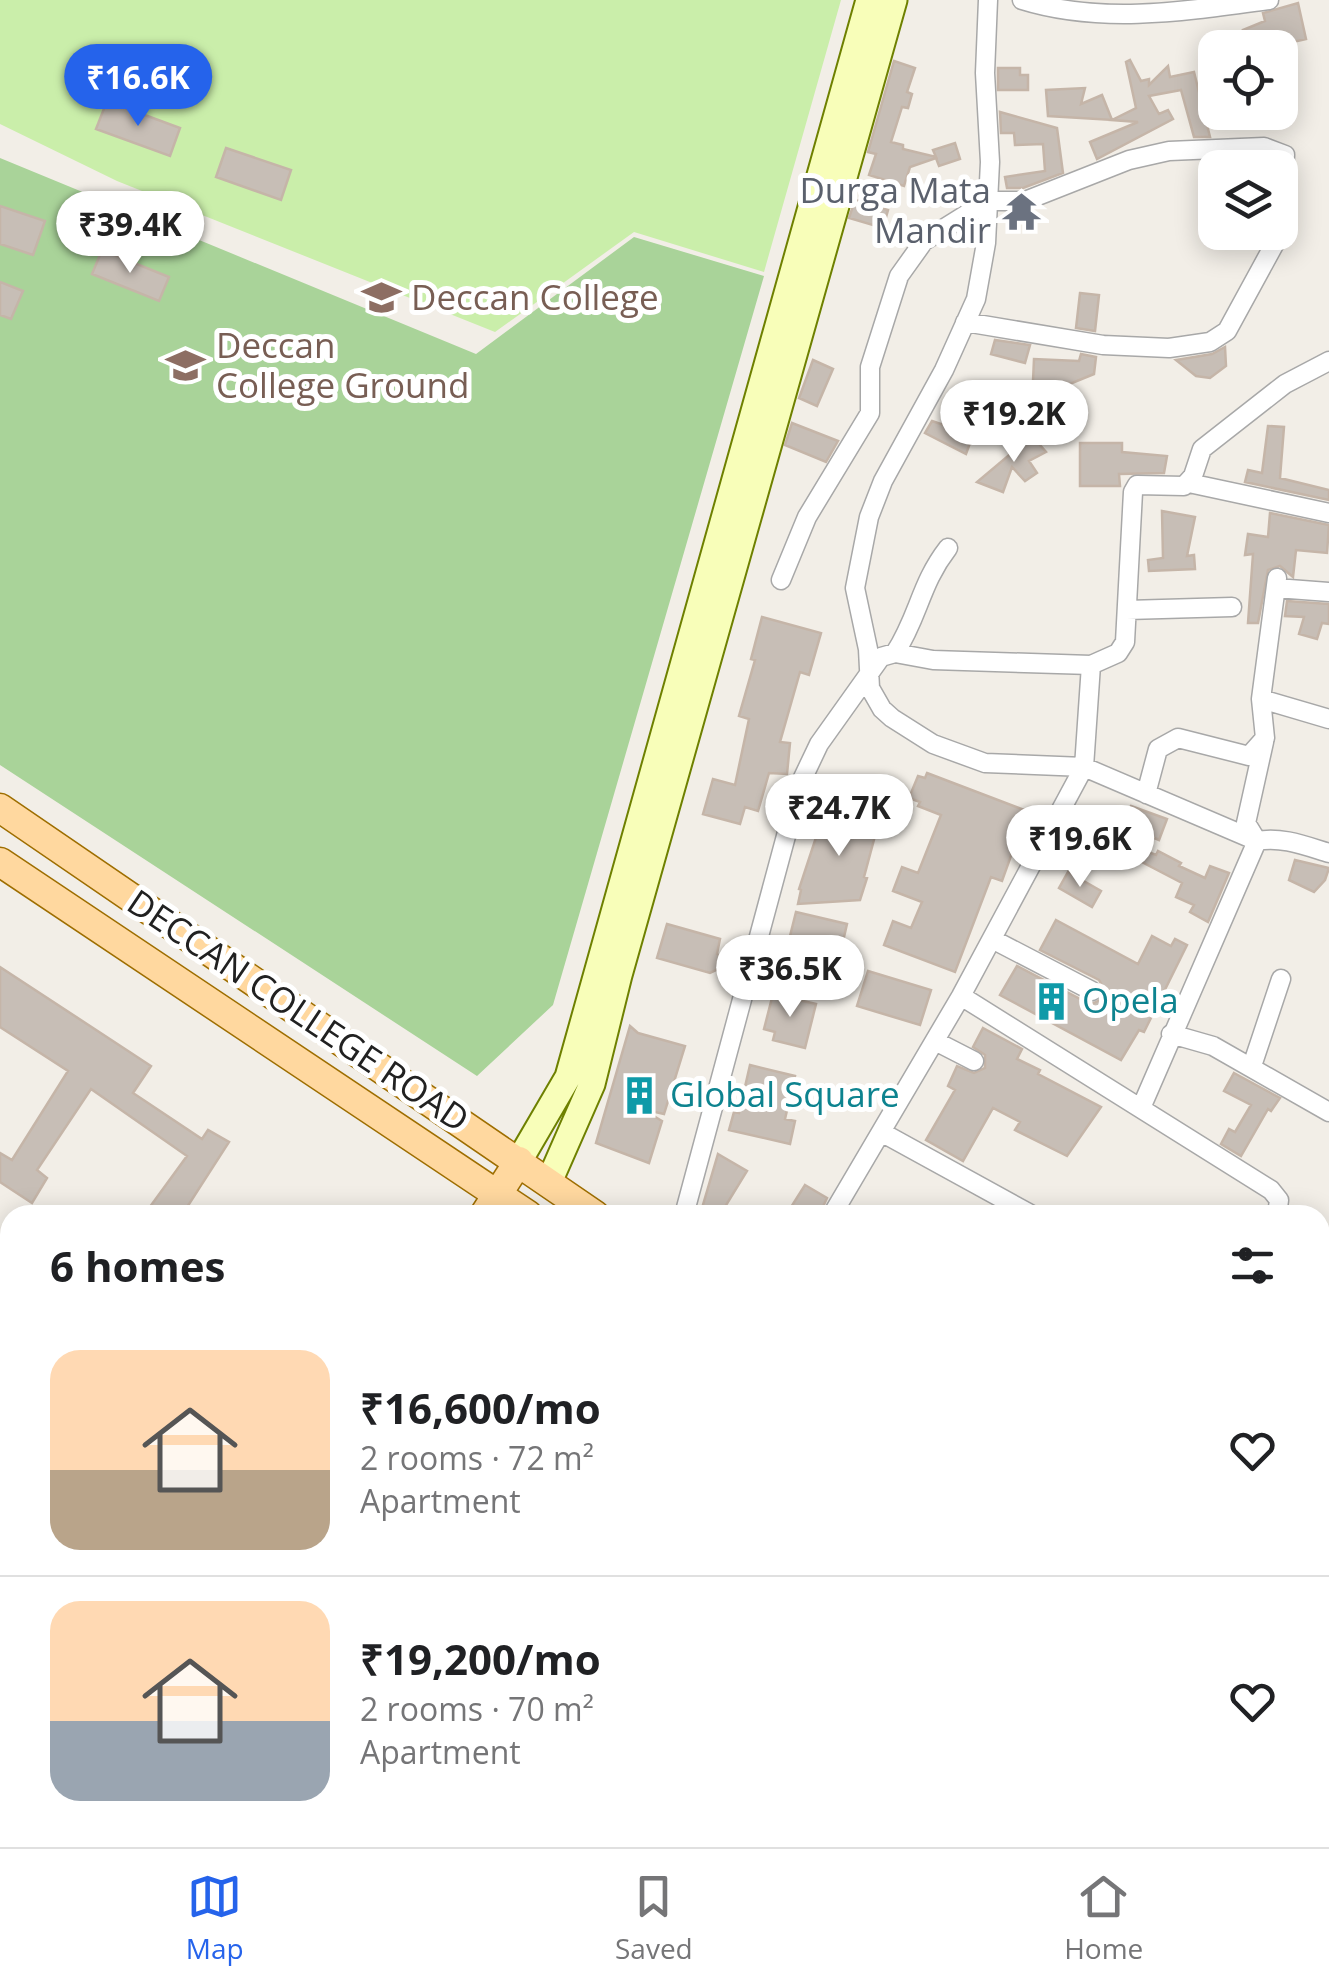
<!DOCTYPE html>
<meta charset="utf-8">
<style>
:root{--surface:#fff;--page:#f2f2f2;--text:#202124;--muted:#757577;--line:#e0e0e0;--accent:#2563eb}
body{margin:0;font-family:"Open Sans",sans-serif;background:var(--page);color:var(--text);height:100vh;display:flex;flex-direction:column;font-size:38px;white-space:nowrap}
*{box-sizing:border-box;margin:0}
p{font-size:32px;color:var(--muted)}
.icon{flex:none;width:55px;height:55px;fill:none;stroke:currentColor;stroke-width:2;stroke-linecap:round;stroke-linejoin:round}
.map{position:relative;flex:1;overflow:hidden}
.drawer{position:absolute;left:0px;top:1205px;width:1330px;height:642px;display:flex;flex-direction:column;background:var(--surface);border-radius:30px 30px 0 0;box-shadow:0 5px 25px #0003}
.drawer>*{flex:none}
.controls{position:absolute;left:1198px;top:30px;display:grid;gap:20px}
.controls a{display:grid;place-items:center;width:100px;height:100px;border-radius:20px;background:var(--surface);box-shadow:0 5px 25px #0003;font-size:50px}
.price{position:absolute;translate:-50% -85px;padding:0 22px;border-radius:35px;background:#fff;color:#222;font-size:32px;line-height:65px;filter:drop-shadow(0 2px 5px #0008)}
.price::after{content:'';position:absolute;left:50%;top:60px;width:30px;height:22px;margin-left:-15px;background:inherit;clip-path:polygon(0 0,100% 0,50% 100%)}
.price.selected{background:var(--accent);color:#fff}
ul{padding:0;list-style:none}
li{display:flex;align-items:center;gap:30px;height:250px;padding:0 50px}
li+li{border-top:2px solid var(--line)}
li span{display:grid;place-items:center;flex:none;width:280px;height:200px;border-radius:30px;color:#555}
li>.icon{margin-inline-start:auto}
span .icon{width:120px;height:120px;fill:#fffc;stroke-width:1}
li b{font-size:42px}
h2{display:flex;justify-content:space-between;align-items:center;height:120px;padding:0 50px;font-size:42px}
.menu{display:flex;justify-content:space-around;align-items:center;height:140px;border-top:2px solid var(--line);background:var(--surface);font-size:28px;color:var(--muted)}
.menu a{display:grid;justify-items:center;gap:5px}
.menu .selected{color:var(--accent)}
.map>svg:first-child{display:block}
</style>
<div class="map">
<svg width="1329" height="1847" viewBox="0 0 1329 1847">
<rect width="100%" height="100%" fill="#f2eee7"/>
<path fill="#caeeaa" d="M 0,0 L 841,0 L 764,272 L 634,232 L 495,332 L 117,181 L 0,124 Z"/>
<path fill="#a9d399" d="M 0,158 L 476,354 L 634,237 L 764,276 L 553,1005 L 477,1076 L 0,765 Z
M 216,1838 L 389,1838 L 364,1847 L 217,1847 Z"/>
<path fill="#a5d2e2" d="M 1329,1575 L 1329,1847 L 360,1847 L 387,1838 L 1320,1838 L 1320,1577 Z"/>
<path fill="#c7beb6" stroke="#c5b5a8" stroke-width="2.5" d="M 1298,3 L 1306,39 L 1266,48 L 1250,48 L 1243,30 L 1265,21 L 1263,13 Z
M 1130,60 L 1141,81 L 1149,79 L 1149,85 L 1168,66 L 1170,77 L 1194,72 L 1210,137 L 1194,137 L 1181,90 L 1149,96 L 1159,114 L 1168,110 L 1173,119 L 1097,159 L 1090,142 L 1138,122 L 1112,120 L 1136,108 L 1126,62 Z
M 894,61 L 915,68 L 907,92 L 912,94 L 908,108 L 902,107 L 891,142 L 903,145 L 903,149 L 936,157 L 933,150 L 955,143 L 960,159 L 939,166 L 936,158 L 910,167 L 904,186 L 869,175 L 876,154 L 868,152 Z
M 998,68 L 1020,68 L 1020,75 L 1028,75 L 1028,90 L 998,90 Z
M 1085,88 L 1081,104 L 1102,95 L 1112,120 L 1048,116 L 1046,90 Z
M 107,101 L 180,128 L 170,156 L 96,129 Z
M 1000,112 L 1057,128 L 1063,173 L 1023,188 L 1007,188 L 1005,177 L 1045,171 L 1043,144 L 1015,145 L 1014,133 L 1001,133 Z
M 226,148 L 291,170 L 281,200 L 216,177 Z
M 855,200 L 888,210 L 883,228 L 849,218 Z
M 0,206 L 45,221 L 33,255 L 0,244 Z
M 102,250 L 169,277 L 159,301 L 92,274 Z
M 0,282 L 23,291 L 11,319 L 0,315 Z
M 1080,293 L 1099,295 L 1095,331 L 1076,328 Z
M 995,340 L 1030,345 L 1025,363 L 991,354 Z
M 1225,347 L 1226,366 L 1210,378 L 1196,376 L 1176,360 L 1212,354 Z
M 1081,354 L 1096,357 L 1094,374 L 1067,385 L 1069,399 L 1048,403 L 1050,382 L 1033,381 L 1034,359 L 1079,361 Z
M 813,360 L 833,369 L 817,406 L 799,398 Z
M 932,421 L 973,435 L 966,454 L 925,433 Z
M 792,423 L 838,441 L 826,462 L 785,445 Z
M 1268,426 L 1284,427 L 1280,478 L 1329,490 L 1329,500 L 1245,482 L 1248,470 L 1262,473 Z
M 1032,436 L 1046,452 L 1029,461 L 1037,473 L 1025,481 L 1012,467 L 1003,492 L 977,482 Z
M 1080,443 L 1122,443 L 1122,452 L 1167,456 L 1164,473 L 1119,474 L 1120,486 L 1080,486 Z
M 1162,511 L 1195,517 L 1187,556 L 1194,555 L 1195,569 L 1149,571 L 1148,560 L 1163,558 Z
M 1270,513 L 1329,525 L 1327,553 L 1296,550 L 1293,577 L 1280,566 L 1268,570 L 1258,623 L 1248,623 L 1253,554 L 1245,555 L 1248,534 L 1268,537 Z
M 1287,601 L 1329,604 L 1329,624 L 1322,623 L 1317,639 L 1299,634 L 1304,617 L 1285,616 Z
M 762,617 L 821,633 L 809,675 L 800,672 L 780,742 L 790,743 L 787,774 L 769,773 L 758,811 L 745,807 L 740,824 L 703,814 L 713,779 L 735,785 L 749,719 L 739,716 L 755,660 L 751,659 Z
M 927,773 L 1027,811 L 1002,881 L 991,877 L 955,972 L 884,945 L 893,921 L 911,928 L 922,902 L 893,891 L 902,867 L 918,873 L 941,815 L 918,806 L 920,802 L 909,798 L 918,776 L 925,778 Z
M 1131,806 L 1167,819 L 1159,840 L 1124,825 Z
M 826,807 L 879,821 L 864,877 L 867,878 L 860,900 L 798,904 L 801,890 L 799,889 Z
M 1143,850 L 1156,855 L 1158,851 L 1181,863 L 1179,866 L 1205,878 L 1210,866 L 1229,873 L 1208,922 L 1190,912 L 1194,905 L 1176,897 L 1182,883 L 1138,860 Z
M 1295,860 L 1329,868 L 1325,880 L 1314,892 L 1289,880 Z
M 1068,872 L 1101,891 L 1092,907 L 1059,888 Z
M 796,912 L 847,924 L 841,950 L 833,947 L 826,975 L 783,964 Z
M 1056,920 L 1138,964 L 1152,936 L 1171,946 L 1175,939 L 1187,945 L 1144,1032 L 1139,1030 L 1121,1060 L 1000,995 L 1017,966 L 1086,1002 L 1094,1003 L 1103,998 L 1104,989 L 1099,980 L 1040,950 Z
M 667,924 L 720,939 L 717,954 L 733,962 L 710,973 L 657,958 Z
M 0,967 L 151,1066 L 133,1093 L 202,1139 L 208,1130 L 229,1142 L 182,1215 L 144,1215 L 187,1156 L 91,1089 L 37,1170 L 47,1178 L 32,1203 L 0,1182 L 0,1153 L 12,1160 L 68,1071 L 0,1027 Z
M 868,971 L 931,990 L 920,1025 L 857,1006 Z
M 773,994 L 816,1004 L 805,1048 L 773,1040 L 775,1032 L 764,1029 Z
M 630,1026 L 638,1033 L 685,1046 L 664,1114 L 642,1109 L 662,1121 L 649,1163 L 596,1143 Z
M 983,1028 L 1022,1049 L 1017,1059 L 1040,1070 L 1038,1074 L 1101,1107 L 1067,1156 L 1015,1130 L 1020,1122 L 993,1108 L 963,1161 L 926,1140 L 955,1090 L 948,1086 L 957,1066 L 974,1073 L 985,1068 L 985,1055 L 973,1047 Z
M 750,1065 L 795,1076 L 785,1119 L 795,1121 L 790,1144 L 729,1130 L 734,1112 L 739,1113 Z
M 1234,1073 L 1280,1098 L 1271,1111 L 1268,1109 L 1241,1156 L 1221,1144 L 1229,1129 L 1235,1132 L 1251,1105 L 1224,1091 Z
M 718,1154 L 747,1171 L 720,1215 L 700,1215 Z
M 805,1185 L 827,1198 L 820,1213 L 786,1215 Z"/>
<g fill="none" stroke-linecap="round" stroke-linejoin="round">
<defs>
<path id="street" d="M 988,0 L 985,73 L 990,162 L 986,243 L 976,299 L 944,370 L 883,481 L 869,517 L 855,588 L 868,649 L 870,688 L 882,709 L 892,718 L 933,744 L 985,763 L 1084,767 L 1257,841 C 1281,836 1306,846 1329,853
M 1022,0 C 1102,25 1188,11 1269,0
M 1189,483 L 1329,513
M 781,580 L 807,517 L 870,413 L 870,367 L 899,276 L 924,241 L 988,201 L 1025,201 L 1129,160 L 1169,151 L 1264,147 L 1285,155 L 1281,232 L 1227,331 L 1210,342 L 1169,348 L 1103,345 L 965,322
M 1276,588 L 1329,592
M 1127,610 L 1232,607
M 895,653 C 919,616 920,584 948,548
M 1261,699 L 1329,719
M 1146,794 L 1158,749 L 1178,738 L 1249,756 L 1265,738 L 1261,699 L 1277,578
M 1257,841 L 1246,823 L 1264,742
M 992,939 L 1092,991
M 961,996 L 1271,1190 L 1279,1200 L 1277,1215
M 1171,1034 L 1213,1046 L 1329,1112
M 935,1041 L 974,1061
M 1252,1066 L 1281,979
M 1141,1108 L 1257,841
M 881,1132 L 1032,1215
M 684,1215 L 800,784 L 819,744 L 881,657 L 895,653 L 933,660 L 1091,665 L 1118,653 L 1125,642 L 1133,492 L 1137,485 L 1184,486 L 1193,476 L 1202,449 L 1285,384 L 1329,361
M 832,1215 L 961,996 L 1084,767 L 1091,665
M 1320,1430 L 1329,1429"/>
<path id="secondary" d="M 519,1161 L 568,1077 L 869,0
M 549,1182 L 592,1084 L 619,975 L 894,0"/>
<path id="primary" d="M 0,808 L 595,1215
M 0,862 L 528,1215
M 484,1215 L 519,1161
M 1320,1478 L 1329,1475
M 1320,1511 L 1329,1508
M 0,1709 L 10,1705
M 0,1751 L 10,1746"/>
</defs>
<use href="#street" stroke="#a8a8a8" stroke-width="21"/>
<use href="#secondary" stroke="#6e8000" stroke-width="29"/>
<use href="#primary" stroke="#9e6e00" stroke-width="31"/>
<use href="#street" stroke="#fff" stroke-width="18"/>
<use href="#secondary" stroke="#f8feb9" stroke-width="25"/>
<use href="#primary" stroke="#ffd89f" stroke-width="28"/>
</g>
<defs>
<symbol id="temple-bare" viewBox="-9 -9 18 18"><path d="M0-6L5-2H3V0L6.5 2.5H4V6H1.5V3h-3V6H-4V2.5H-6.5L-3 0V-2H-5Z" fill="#6b7280" stroke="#fff" stroke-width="2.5" paint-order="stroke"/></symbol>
<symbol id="university-bare" viewBox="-9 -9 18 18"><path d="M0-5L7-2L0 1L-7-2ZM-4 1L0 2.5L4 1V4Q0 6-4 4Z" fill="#8d6e63" stroke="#fff" stroke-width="2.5" paint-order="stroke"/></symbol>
<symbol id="building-bare" viewBox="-9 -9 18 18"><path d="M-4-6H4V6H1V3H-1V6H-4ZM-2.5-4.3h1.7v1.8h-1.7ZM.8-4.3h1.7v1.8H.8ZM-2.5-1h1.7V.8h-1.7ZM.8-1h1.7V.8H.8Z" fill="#0f9aa8" stroke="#fff" stroke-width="2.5" paint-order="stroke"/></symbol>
</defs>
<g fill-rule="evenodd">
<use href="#temple-bare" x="994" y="184" width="55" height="55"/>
<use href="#university-bare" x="354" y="270" width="55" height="55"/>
<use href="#university-bare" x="158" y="338" width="55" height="55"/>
<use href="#building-bare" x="1024" y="974" width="55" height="55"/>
<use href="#building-bare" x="612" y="1068" width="55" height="55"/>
</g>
<g text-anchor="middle" stroke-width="10" stroke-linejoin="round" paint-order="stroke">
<g font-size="35" fill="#5b616d" stroke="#fff" text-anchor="end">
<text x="991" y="203">Durga Mata<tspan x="991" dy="40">Mandir</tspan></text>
</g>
<g font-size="35" fill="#785e54" stroke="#fff" text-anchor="start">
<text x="411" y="310">Deccan College</text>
<text x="216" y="358">Deccan<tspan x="216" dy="40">College Ground</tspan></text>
</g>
<g font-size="35" fill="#0d838f" stroke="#fff" text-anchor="start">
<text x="1082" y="1013">Opela</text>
<text x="670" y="1107">Global Square</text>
</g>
<g font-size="35" fill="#212121" stroke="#fff">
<text transform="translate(298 1011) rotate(34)" y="12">DECCAN COLLEGE ROAD</text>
</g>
</g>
</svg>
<div class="controls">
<a><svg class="icon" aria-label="locate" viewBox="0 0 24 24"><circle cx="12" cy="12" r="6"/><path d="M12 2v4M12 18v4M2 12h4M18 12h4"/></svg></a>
<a><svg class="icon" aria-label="layers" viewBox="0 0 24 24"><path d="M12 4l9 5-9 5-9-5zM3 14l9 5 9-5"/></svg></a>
</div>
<b class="price selected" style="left:138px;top:129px">₹16.6K</b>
<b class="price" style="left:130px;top:276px">₹39.4K</b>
<b class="price" style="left:1014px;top:465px">₹19.2K</b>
<b class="price" style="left:839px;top:859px">₹24.7K</b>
<b class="price" style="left:1080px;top:890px">₹19.6K</b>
<b class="price" style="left:790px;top:1020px">₹36.5K</b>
<section class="drawer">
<h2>6 homes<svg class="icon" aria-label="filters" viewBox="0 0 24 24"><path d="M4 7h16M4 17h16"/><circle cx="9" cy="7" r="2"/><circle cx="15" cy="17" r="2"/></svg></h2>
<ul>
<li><span style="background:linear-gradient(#ffd9b3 60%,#b9a48a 0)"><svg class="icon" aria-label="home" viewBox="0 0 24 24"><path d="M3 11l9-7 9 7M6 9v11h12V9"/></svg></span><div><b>₹16,600/mo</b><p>2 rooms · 72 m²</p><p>Apartment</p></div><svg class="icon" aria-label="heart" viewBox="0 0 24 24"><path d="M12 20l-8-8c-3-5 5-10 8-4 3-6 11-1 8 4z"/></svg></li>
<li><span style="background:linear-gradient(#ffd9b3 60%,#9aa5b1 0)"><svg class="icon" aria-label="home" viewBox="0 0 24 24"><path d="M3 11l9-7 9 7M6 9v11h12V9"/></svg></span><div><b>₹19,200/mo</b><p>2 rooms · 70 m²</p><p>Apartment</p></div><svg class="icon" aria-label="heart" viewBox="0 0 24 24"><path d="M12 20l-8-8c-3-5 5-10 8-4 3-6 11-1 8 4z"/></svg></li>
</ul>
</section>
</div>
<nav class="menu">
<a class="selected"><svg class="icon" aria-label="map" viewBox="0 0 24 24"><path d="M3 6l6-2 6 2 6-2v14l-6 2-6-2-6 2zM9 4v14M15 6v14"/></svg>Map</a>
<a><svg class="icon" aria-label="saved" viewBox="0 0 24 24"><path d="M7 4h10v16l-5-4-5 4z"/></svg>Saved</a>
<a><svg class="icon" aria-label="home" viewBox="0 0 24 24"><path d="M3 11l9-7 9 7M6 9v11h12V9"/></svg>Home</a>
</nav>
